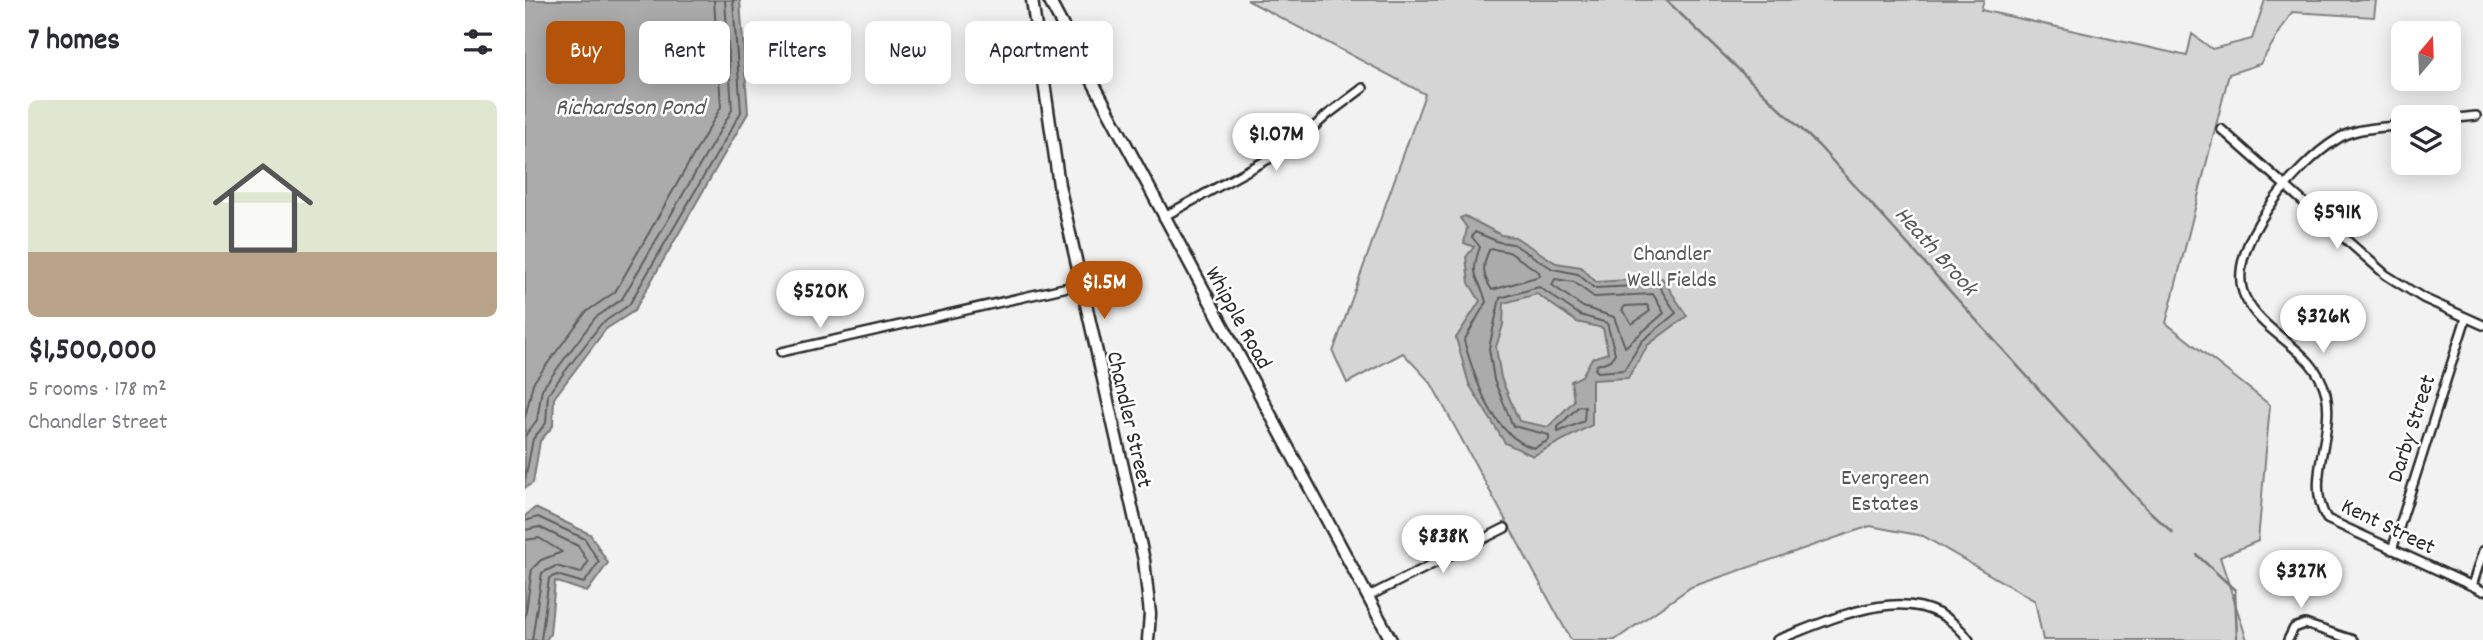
<!DOCTYPE html>
<meta charset="utf-8">
<style>
:root{--surface:#fff;--page:#f7f7f7;--text:#2b2b33;--muted:#7c7c81;--accent:#b45309}
body{margin:0;font-family:Dekko,sans-serif;background:var(--page);color:var(--text);height:100vh;display:flex;flex-direction:column;font-size:26px;white-space:nowrap}
*{box-sizing:border-box;margin:0}
p{font-size:23px;color:var(--muted)}
.icon{flex:none;width:38px;height:38px;fill:none;stroke:currentColor;stroke-width:2;stroke-linecap:round;stroke-linejoin:round}
.map{position:relative;flex:1;overflow:hidden}
.sheet{display:flex;flex-direction:column;background:var(--surface);width:525px}
.sheet>*{flex:none}
.top-card{position:absolute;left:21px;top:21px;width:665px;height:63px;display:flex;gap:14px}
.needle{width:46px;rotate:19deg}
.buttons{position:absolute;left:1866px;top:21px;display:grid;gap:14px}
.buttons a{display:grid;place-items:center;width:70px;height:70px;border-radius:10px;background:var(--surface);box-shadow:0 4px 18px #0003;font-size:35px}
.price{position:absolute;translate:-50% -60px;padding:0 16px;border-radius:24px;background:#fff;color:#222;font-size:23px;line-height:46px;filter:drop-shadow(0 2px 4px #0008)}
.price::after{content:'';position:absolute;left:50%;top:42px;width:21px;height:16px;margin-left:-10px;background:inherit;clip-path:polygon(0 0,100% 0,50% 100%)}
.price.active{background:var(--accent);color:#fff}
ul{padding:0;list-style:none}
li{display:grid;align-content:center;gap:14px;height:371px;padding:0 28px}
li span{display:grid;place-items:center;height:217px;border-radius:10px;color:#555}
li>.icon{margin-inline-start:auto}
span .icon{width:126px;height:126px;fill:#fffc;stroke-width:1}
li b{font-size:30px}
h2{display:flex;justify-content:space-between;align-items:center;height:84px;padding:0 28px;font-size:30px}
.tag{padding:0 24px;border-radius:10px;background:var(--surface);box-shadow:0 4px 18px #0003;font-size:24px;line-height:63px}
.tag.active{background:var(--accent);color:#fff}
main{display:flex;flex:1;min-height:0}
.map>svg:first-child{display:block}
</style>
<main>
<section class="sheet">
<h2>7 homes<svg class="icon" aria-label="filters" viewBox="0 0 24 24"><path d="M4 7h16M4 17h16"/><circle cx="9" cy="7" r="2"/><circle cx="15" cy="17" r="2"/></svg></h2>
<ul>
<li><span style="background:linear-gradient(#dfe7d0 70%,#b9a48a 0)"><svg class="icon" aria-label="home" viewBox="0 0 24 24"><path d="M3 11l9-7 9 7M6 9v11h12V9"/></svg></span><div><b>$1,500,000</b><p>5 rooms · 178 m²</p><p>Chandler Street</p></div></li>
</ul>
</section>
<div class="map">
<svg width="1958" height="640" viewBox="0 0 1958 640">
<rect width="100%" height="100%" fill="#f2f2f2"/>
<filter id="ink" filterUnits="userSpaceOnUse"><feTurbulence type="fractalNoise" baseFrequency=".0143" numOctaves="2"/><feDisplacementMap in="SourceGraphic" scale="14" xChannelSelector="R" yChannelSelector="G"/><feConvolveMatrix kernelMatrix="1 2 1 2 8 2 1 2 1" color-interpolation-filters="sRGB"/></filter>
<g filter="url(#ink)">
<path fill="#d5d5d5" stroke="#808080" stroke-width="2" d="M 722,0 L 1459,0 L 1456,10 L 1662,56 L 1667,34 L 1687,49 L 1727,39 L 1740,0 L 1851,0 L 1849,17 L 1767,12 L 1735,64 L 1704,74 L 1641,323 L 1745,405 L 1733,541 L 1695,557 L 1722,640 L 1518,640 L 1510,601 L 1398,536 L 1345,526 L 1166,587 L 1090,640 L 1046,640 L 906,383 L 878,353 L 822,383 L 808,352 L 900,94 Z"/>
<path fill="#ababab" stroke="#787878" stroke-width="2" fill-rule="evenodd" d="M 0,0 L 215,0 L 223,113 L 109,311 L 81,329 L 29,398 L 28,426 L 15,441 L 8,483 L 0,488 Z
M 940,216 L 976,235 L 990,237 L 1031,263 L 1056,267 L 1071,282 L 1137,278 L 1162,316 L 1123,345 L 1103,378 L 1067,380 L 1067,425 L 1008,456 L 980,443 L 944,384 L 931,338 L 955,301 L 944,283 L 941,257 L 949,247 L 939,243 L 942,228 L 935,218 ZM 1012,294 L 1052,322 L 1078,328 L 1083,353 L 1067,358 L 1057,376 L 1046,381 L 1049,401 L 1023,427 L 994,421 L 976,378 L 971,347 L 978,325 L 979,303 Z
M 10,508 L 65,534 L 83,563 L 62,592 L 30,581 L 25,634 L 21,640 L 0,640 L 0,516 Z"/>
<g fill="none" stroke-linecap="round" stroke-linejoin="round">
<path stroke="#5e5e5e" stroke-width="2" d="M 950,232 L 974,242 L 988,244 L 1028,269 L 1053,274 L 1069,288 L 1133,285 L 1151,313 L 1117,341 L 1099,370 L 1073,372 L 1070,369 L 1072,365 L 1086,360 L 1090,353 L 1082,323 L 1055,315 L 1014,287 L 975,298 L 964,348 L 969,380 L 988,426 L 1024,435 L 1024,440 L 1009,448 C 967,436 950,379 939,341 L 961,302 C 955,275 943,280 955,247 L 947,237 Z
M 968,249 L 984,252 L 1014,272 L 1015,276 L 967,290 C 957,275 957,266 964,250 Z
M 1030,279 L 1049,282 L 1069,297 L 1128,294 L 1139,313 L 1100,347 L 1089,317 L 1058,307 L 1027,285 Z
M 1122,305 L 1125,311 L 1107,324 L 1097,310 L 1100,306 Z
M 1054,406 L 1060,407 L 1059,421 L 1033,432 L 1033,427 Z
M 0,418 L 8,383 L 61,312 L 90,292 L 196,107 L 189,0
M 0,436 L 12,420 L 17,389 L 70,318 L 97,299 L 207,110 L 200,0
M 0,480 L 8,439 L 21,423 L 23,394 L 76,324 L 104,305 L 216,112 L 208,0
M 0,521 L 13,517 L 60,539 L 74,562 L 59,583 L 32,575 L 24,578 L 16,640
M 0,530 L 14,527 L 53,546 L 63,562 L 56,573 L 31,566 L 17,573 L 7,640
M 0,540 L 14,538 L 37,552 L 16,560 L 7,569 L 0,618"/>
<path stroke="#787878" stroke-width="2.5" d="M 1141,0 L 1294,146 L 1621,508 L 1648,533
M 1672,555 L 1710,590 L 1712,640"/>
<defs>
<path id="street" d="M 1923,119 L 1951,116
M 1878,125 C 1856,128 1830,127 1811,140 C 1773,163 1697,249 1720,297 C 1739,337 1790,348 1801,394 C 1810,434 1779,482 1802,519 L 1958,591
M 1696,129 L 1861,275 L 1898,298 L 1958,325
M 638,217 L 769,145 L 802,115 L 838,88
M 256,352 L 556,284
M 1867,550 L 1941,318
M 1947,586 L 1958,551
M 844,596 L 980,528
M 1252,640 C 1311,618 1396,573 1444,640
M 1763,640 L 1769,628 L 1780,624 L 1828,640"/>
<path id="secondary" d="M 507,0 L 534,185 L 619,560 L 625,614 L 623,640
M 524,0 L 866,640"/>
</defs>
<use href="#street" stroke="#2b2b2b" stroke-width="12"/>
<use href="#secondary" stroke="#2b2b2b" stroke-width="15"/>
<use href="#street" stroke="#fff" stroke-width="7"/>
<use href="#secondary" stroke="#fff" stroke-width="10"/>
</g>
</g>
<g text-anchor="middle" stroke-width="5" stroke-linejoin="round" paint-order="stroke">
<g font-size="23" fill="#565656" stroke="#fff">
<text x="1147" y="260">Chandler<tspan x="1147" dy="26">Well Fields</tspan></text>
<text x="1360" y="484">Evergreen<tspan x="1360" dy="26">Estates</tspan></text>
</g>
<g font-size="23" fill="#2b2b2b" stroke="#fff">
<text transform="translate(715 317) rotate(61)" y="8">Whipple Road</text>
<text transform="translate(606 419) rotate(77)" y="8">Chandler Street</text>
<text transform="translate(1885 428) rotate(-72)" y="8">Darby Street</text>
<text transform="translate(1864 525) rotate(26)" y="8">Kent Street</text>
</g>
<g font-size="24" font-style="italic" fill="#585858" stroke="#fff">
<text x="105" y="114">Richardson Pond</text>
<text transform="translate(1412 250) rotate(48)" y="8">Heath Brook</text>
</g>
</g>
</svg>
<div class="buttons">
<a><svg class="needle" viewBox="-14 -14 28 28"><path d="M0-13l5 13h-10z" fill="#e53935"/><path d="M0 13l5-13h-10z" fill="#7c7c81"/></svg></a>
<a><svg class="icon" aria-label="layers" viewBox="0 0 24 24"><path d="M12 4l9 5-9 5-9-5zM3 14l9 5 9-5"/></svg></a>
</div>
<b class="price" style="left:751px;top:173px">$1.07M</b>
<b class="price" style="left:1812px;top:251px">$591K</b>
<b class="price active" style="left:579px;top:321px">$1.5M</b>
<b class="price" style="left:295px;top:330px">$520K</b>
<b class="price" style="left:1798px;top:355px">$326K</b>
<b class="price" style="left:918px;top:575px">$838K</b>
<b class="price" style="left:1776px;top:610px">$327K</b>
<div class="top-card">
<a class="tag active">Buy</a>
<a class="tag">Rent</a>
<a class="tag">Filters</a>
<a class="tag">New</a>
<a class="tag">Apartment</a>
</div>
</div>
</main>
